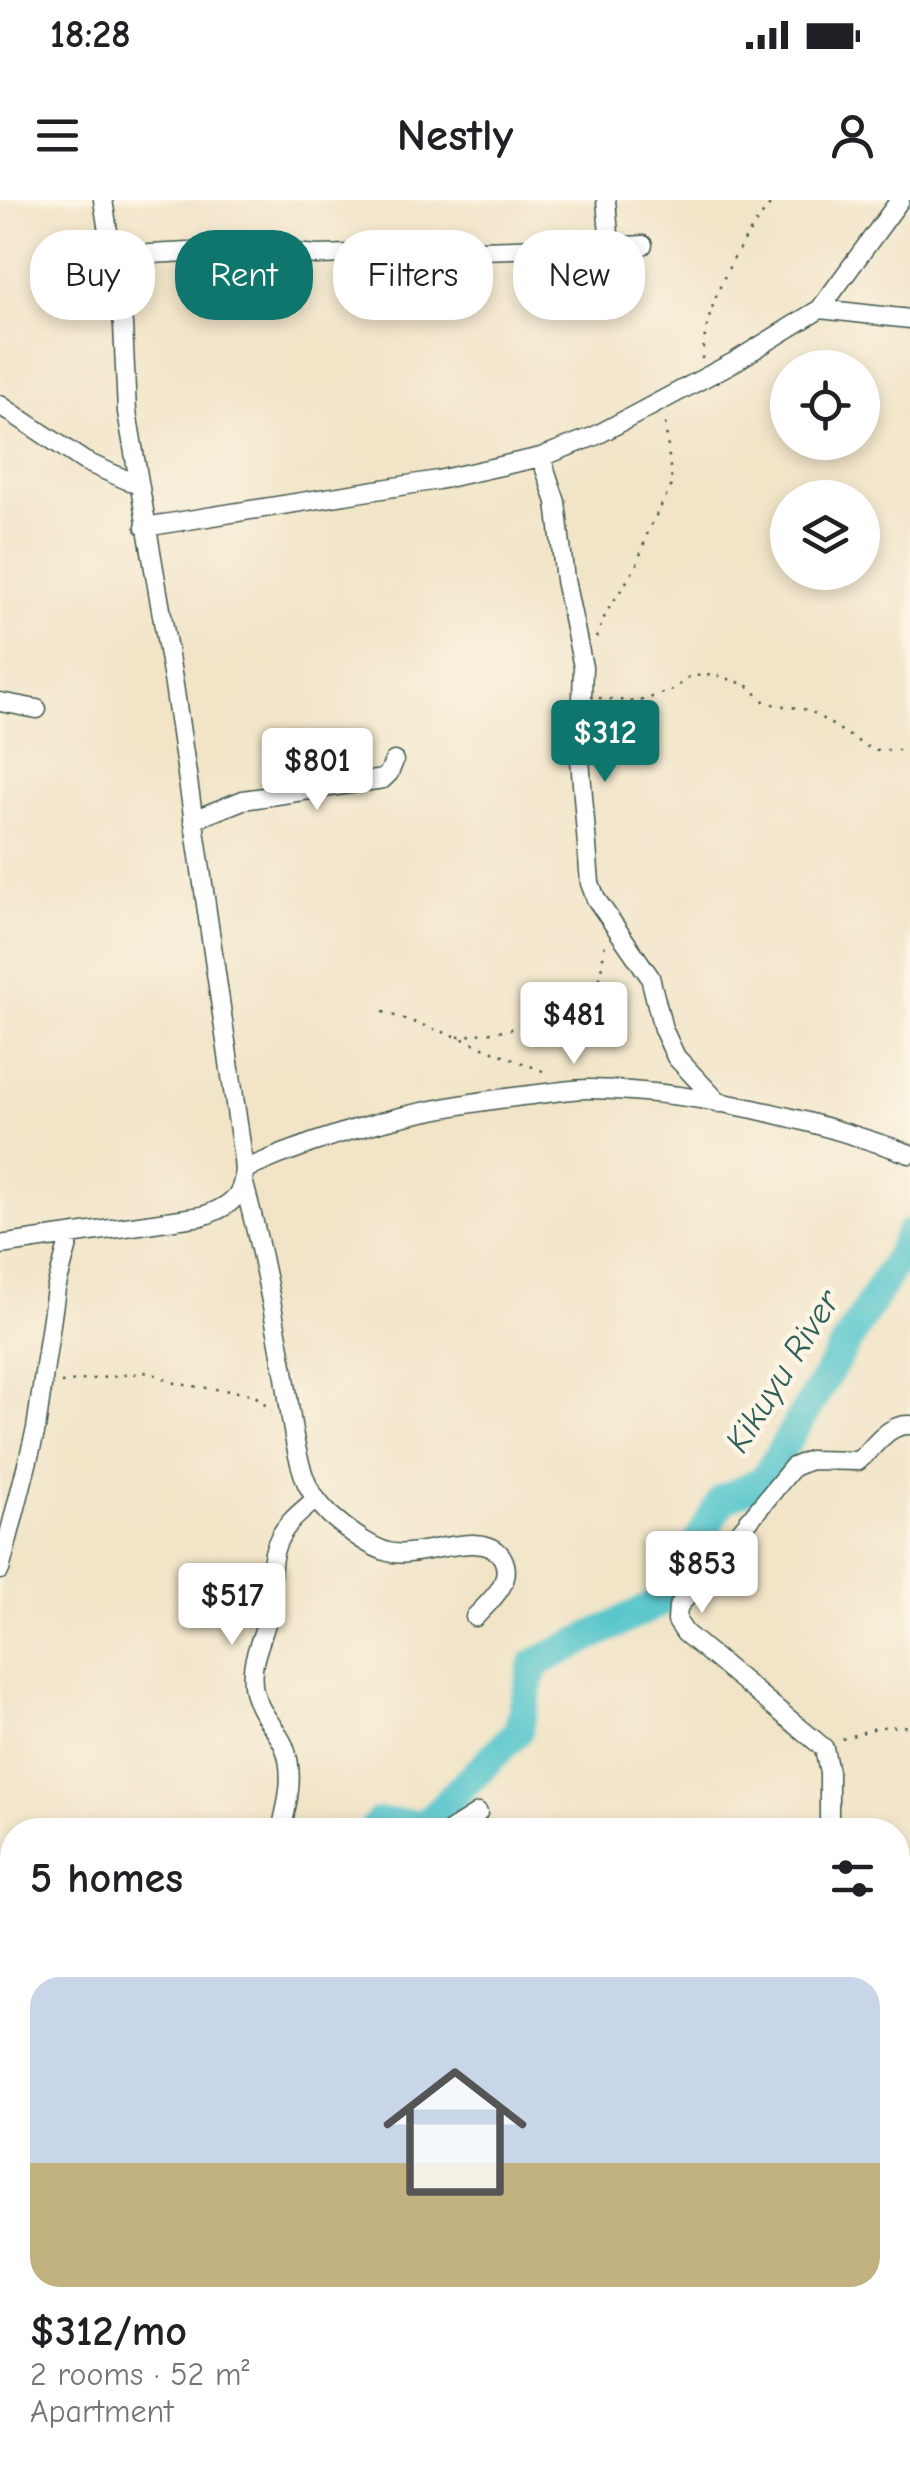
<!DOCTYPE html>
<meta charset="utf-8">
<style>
:root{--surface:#fff;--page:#f6f6f6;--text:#202124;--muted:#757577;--accent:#0f766e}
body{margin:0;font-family:"Comic Neue",sans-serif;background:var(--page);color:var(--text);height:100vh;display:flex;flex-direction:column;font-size:38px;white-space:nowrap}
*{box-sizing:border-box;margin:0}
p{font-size:32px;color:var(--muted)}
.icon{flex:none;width:55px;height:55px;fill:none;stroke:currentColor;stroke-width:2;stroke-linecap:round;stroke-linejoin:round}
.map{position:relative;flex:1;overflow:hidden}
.side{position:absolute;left:0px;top:1618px;width:910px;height:672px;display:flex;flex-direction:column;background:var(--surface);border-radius:40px 40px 0 0;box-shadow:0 5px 15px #0003}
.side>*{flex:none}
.top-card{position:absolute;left:30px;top:30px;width:850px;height:90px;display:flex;gap:20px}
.tools{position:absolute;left:770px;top:150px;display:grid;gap:20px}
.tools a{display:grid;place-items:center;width:110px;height:110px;border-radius:50%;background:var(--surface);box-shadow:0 5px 15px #0003;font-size:50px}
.price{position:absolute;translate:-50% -85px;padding:0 22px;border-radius:10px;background:#fff;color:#222;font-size:32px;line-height:65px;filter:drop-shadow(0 2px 5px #0008)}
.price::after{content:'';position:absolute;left:50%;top:60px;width:30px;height:22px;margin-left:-15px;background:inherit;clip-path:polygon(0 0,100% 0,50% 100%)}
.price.on{background:var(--accent);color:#fff}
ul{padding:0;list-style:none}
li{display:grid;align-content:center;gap:20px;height:530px;padding:0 30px}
li span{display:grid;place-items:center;height:310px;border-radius:30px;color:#555}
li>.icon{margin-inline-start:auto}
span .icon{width:180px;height:180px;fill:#fffc;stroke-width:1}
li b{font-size:42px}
h2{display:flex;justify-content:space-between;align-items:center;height:120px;padding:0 30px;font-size:42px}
.chip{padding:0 35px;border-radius:40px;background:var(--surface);box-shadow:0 5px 15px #0003;font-size:35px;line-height:90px}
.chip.on{background:var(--accent);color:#fff}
.status{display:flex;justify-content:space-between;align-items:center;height:70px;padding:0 50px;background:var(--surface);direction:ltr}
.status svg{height:28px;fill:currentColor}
header{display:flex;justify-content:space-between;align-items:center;height:130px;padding:0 30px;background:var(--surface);font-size:45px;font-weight:700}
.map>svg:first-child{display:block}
</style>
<div class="status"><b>18:28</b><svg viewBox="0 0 49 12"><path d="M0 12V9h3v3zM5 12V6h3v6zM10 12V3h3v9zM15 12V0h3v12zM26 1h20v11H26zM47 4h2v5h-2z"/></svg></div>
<header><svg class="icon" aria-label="menu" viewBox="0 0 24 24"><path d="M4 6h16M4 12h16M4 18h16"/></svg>Nestly<svg class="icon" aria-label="person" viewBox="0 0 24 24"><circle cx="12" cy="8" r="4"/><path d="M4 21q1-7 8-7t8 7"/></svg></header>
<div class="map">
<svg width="910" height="2289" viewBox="0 0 910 2289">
<rect width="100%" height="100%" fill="#fcf5e5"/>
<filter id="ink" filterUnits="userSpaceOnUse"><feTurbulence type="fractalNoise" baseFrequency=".01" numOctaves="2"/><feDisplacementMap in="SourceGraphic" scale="20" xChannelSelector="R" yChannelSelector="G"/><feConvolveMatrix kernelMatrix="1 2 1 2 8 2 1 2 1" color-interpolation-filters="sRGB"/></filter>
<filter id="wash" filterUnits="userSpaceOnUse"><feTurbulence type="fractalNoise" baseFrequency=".0048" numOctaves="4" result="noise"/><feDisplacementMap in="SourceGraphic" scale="40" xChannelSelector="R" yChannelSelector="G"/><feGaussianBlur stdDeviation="2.25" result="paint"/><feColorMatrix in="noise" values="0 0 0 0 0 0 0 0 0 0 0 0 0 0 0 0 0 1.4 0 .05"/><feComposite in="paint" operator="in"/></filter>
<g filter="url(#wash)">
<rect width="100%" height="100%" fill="#f1e4c7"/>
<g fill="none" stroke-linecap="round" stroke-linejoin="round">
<path stroke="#58c6cc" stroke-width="30" d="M 373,1630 L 378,1623 L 425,1624 L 518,1531 L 534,1464 L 663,1401 L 723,1299 L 763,1281 L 893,1066 L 910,1033
M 140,2289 L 150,2278"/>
</g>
</g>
<g filter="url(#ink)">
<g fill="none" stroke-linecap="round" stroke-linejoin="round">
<defs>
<path id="minor" d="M 606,0 L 610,46
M 110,56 L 247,49 L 318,55 L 543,48 C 575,38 609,49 643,45
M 820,109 L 910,119
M 0,205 L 84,261 L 138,285
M 541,257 L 556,302 L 565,380 L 583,467 L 580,559 L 590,683 L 596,699 L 650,777 L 663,829 L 676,857 L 719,903
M 145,327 L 438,280 L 541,257 L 595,236 L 734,162 L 820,109 L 900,0
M 0,502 L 37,509
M 193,620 L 243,600 L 383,579 L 389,573 L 394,561
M 244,970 C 336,929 422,908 522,896 C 544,894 568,889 590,889 C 699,891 808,918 910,954
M 244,984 C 261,1045 273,1108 284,1171 C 290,1207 293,1250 307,1284 C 313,1296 321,1306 330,1315 C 346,1329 367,1346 388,1352 C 418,1361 487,1325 503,1359 C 514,1382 490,1401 475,1417
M 0,1045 L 202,1016 C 257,999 244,971 238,924 L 174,485 L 127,212 L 123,125 L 103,0
M 0,1370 L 36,1229 L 56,1089 L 70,1037
M 281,1630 C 288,1603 295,1572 284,1546 C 275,1526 259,1513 254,1491 C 248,1462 262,1442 268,1416 C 274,1391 267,1362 279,1339 C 287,1322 302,1311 316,1299
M 451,1630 L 478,1613
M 829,1630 L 829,1572 L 824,1548 L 685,1433 L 677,1421 L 678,1407 L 793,1267 L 810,1260 L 858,1261 C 874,1248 888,1223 910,1225
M 898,1736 L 910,1740
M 898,1877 L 910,1878"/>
</defs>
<use href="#minor" stroke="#3e564a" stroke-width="21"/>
<path stroke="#3e564a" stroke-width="2.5" stroke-dasharray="2.5 8" stroke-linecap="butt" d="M 702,159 C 706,100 737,45 774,0
M 596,438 L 606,413 L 636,367 L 649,329 L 672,285 L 665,221
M 599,498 L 637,502 L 673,490 L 690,476 L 716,475 L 747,485 L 766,503 L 809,510 L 865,546 L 877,550 L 910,550
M 383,812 L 458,837 L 550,874
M 458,837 L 511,829 L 587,796 L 600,778 L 605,744
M 61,1183 L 148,1172 L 178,1184 L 253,1194 L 272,1211
M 842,1539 L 879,1527 L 910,1526"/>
<use href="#minor" stroke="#fff" stroke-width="18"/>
</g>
</g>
<g text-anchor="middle" stroke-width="9" stroke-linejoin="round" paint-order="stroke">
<g font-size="35" font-style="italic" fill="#2d5f5a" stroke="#fcf5e5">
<text transform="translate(782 1171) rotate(-58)" y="12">Kikuyu River</text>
</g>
</g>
</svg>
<div class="tools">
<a><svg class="icon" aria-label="locate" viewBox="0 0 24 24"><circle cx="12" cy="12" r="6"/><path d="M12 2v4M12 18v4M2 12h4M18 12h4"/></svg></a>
<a><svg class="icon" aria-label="layers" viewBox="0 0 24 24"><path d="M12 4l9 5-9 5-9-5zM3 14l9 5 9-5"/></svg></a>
</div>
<b class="price on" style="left:605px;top:585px">$312</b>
<b class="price" style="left:317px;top:613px">$801</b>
<b class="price" style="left:574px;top:867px">$481</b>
<b class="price" style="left:702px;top:1416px">$853</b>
<b class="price" style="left:232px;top:1448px">$517</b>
<div class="top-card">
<a class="chip">Buy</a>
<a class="chip on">Rent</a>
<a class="chip">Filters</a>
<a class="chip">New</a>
</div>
<section class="side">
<h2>5 homes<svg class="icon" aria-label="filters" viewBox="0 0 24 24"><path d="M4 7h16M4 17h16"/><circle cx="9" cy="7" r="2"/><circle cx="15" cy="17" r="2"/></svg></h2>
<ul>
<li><span style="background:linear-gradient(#c9d6e8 60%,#c2b280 0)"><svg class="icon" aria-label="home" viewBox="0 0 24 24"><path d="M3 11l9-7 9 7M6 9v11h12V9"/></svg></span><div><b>$312/mo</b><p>2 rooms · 52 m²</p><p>Apartment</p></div></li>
</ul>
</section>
</div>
